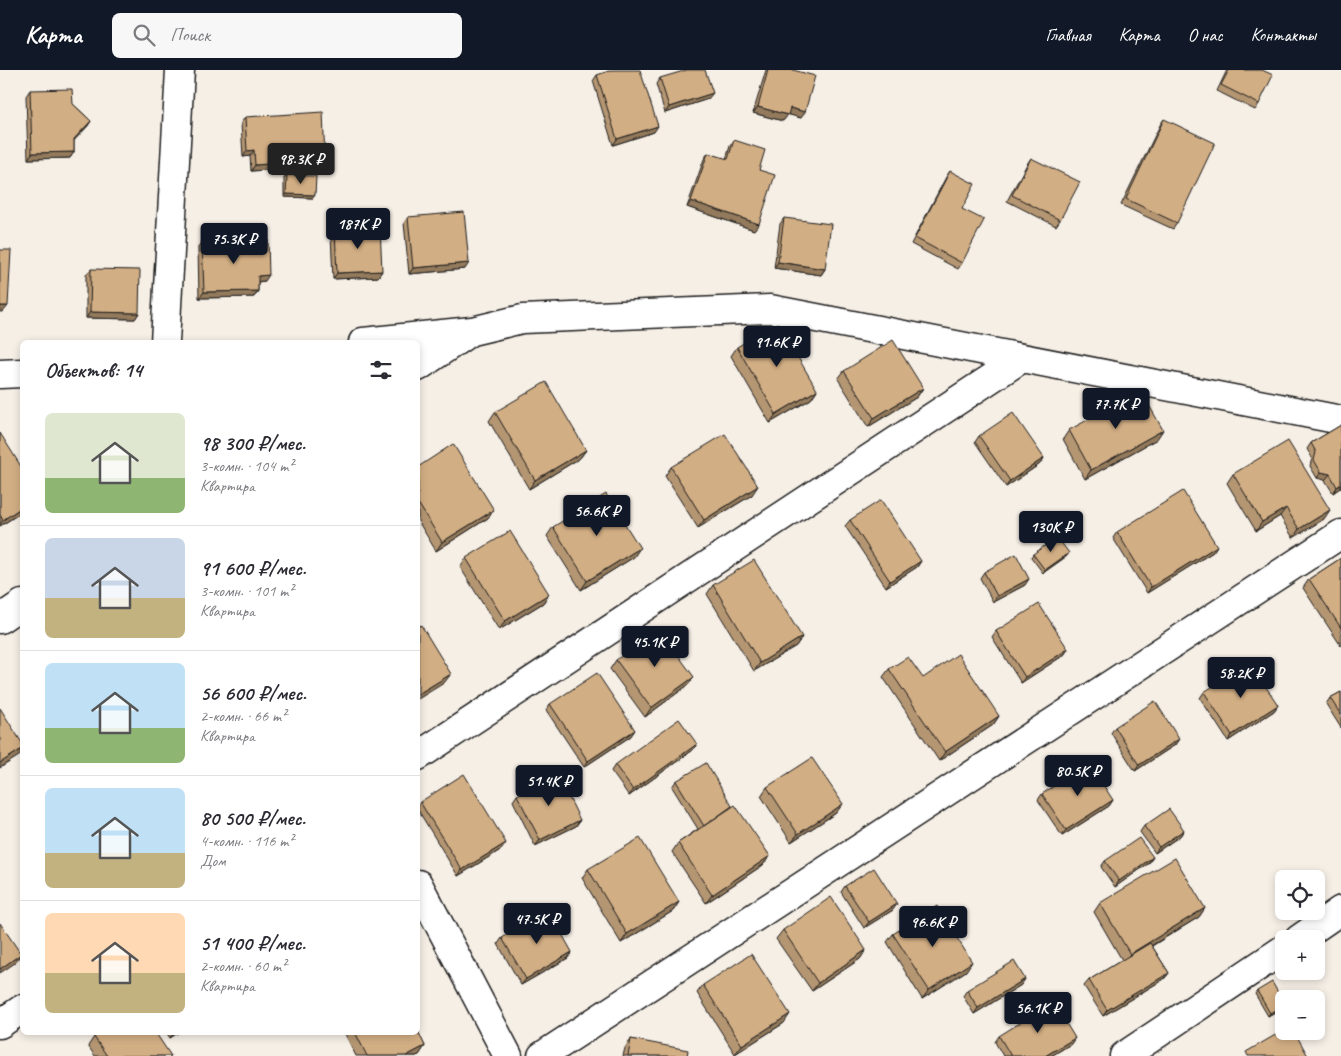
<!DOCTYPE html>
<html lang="ru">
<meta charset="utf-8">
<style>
:root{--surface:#fff;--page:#f7f7f7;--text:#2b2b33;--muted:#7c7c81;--line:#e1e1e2;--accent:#111827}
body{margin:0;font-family:Caveat,sans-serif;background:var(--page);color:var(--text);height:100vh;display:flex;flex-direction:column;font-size:19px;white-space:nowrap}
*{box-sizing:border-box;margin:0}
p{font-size:16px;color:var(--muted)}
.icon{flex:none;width:28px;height:28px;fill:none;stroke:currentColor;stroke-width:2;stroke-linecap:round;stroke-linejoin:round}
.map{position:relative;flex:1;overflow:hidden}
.sheet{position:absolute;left:20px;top:270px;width:400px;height:695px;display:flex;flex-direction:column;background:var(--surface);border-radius:8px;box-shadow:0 2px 8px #0003}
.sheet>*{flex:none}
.buttons{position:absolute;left:1275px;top:800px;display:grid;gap:10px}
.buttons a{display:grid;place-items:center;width:50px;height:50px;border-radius:8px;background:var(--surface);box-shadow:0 2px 8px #0003;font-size:25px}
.price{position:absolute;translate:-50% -42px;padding:0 11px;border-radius:5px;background:var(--accent);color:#fff;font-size:16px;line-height:32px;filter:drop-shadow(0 1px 2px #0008)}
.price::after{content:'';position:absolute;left:50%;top:30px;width:15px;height:11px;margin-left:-8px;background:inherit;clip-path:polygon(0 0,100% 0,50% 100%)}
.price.on{background:#222;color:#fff}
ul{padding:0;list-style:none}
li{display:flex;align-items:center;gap:15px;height:125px;padding:0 25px}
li+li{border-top:1px solid var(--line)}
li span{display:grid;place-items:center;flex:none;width:140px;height:100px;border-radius:8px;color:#555}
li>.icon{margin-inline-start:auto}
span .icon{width:60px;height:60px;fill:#fffc;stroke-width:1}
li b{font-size:21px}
h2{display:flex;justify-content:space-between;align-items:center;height:60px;padding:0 25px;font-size:21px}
header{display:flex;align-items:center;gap:30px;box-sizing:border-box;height:70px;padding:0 25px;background:var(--accent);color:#fff}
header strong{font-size:24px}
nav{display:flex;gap:28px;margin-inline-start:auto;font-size:18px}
.search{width:350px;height:45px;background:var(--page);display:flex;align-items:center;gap:12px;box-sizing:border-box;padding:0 18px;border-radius:8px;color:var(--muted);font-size:19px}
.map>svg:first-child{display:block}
</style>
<header>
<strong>Карта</strong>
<div class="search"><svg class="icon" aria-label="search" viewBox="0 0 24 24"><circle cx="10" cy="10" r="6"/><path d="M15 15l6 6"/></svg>Поиск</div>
<nav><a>Главная</a><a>Карта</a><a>О нас</a><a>Контакты</a></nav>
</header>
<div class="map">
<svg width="1341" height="986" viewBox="0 0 1341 986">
<rect width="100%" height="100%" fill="#f6efe6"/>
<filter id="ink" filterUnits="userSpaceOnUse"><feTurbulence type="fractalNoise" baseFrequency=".02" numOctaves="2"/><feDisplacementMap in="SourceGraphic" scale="10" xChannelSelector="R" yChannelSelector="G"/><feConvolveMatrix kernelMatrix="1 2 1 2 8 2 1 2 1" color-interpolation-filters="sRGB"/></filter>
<g filter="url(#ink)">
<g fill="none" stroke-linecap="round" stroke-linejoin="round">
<defs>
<path id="minor" d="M 165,272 L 180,0
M 363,272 L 472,261 L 522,249 L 770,239 L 1341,350
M 418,297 L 468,263
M 0,304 L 22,303
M 0,549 L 22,534
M 418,686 L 1022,288
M 418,814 L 508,986
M 1299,869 L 1341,840
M 0,954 L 22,939
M 542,986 L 1341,464
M 1124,986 L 1284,879"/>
</defs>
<use href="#minor" stroke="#1c1c1c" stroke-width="31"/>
<use href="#minor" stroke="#fff" stroke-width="28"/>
</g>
<path fill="#b59672" stroke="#1c1c1c" d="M 766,0 L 793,0 L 801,48 L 788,44 L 783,51 L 753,43 Z
M 1227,0 L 1262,0 L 1259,34 L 1255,40 L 1217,21 Z
M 597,5 L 654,62 L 613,75 L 593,11 Z
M 660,8 L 708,29 L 665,43 L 656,14 Z
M 30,20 L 73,34 L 91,51 L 87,57 L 74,70 L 74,82 L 70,88 L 28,89 L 26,26 Z
M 245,47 L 321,96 L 251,101 L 250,86 L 243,87 L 241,53 Z
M 1164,49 L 1177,153 L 1173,159 L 1121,135 L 1160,55 Z
M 734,70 L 759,100 L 754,160 L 687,137 L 704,89 L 708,83 L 726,89 L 730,76 Z
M 1031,88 L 1060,150 L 1056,156 L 1007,131 L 1027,94 Z
M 950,101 L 962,139 L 962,193 L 958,199 L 911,174 L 946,107 Z
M 287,105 L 313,128 L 284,127 L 284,108 Z
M 408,147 L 465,199 L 409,204 L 404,153 Z
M 784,148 L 825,199 L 821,205 L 774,198 L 780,154 Z
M 335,159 L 382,201 L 378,207 L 333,209 L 331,165 Z
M 202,171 L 265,211 L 258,212 L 258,221 L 254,227 L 199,228 L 198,177 Z
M 91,199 L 139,243 L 135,249 L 86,248 L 86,205 Z
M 737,277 L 817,320 L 811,329 L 770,353 L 731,286 Z
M 844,301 L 923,318 L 917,327 L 868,357 L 838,309 Z
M 495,342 L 586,380 L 580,388 L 529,419 L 489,351 Z
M 1341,355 L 1341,419 L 1340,418 L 1333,423 L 1325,410 L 1317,408 L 1310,396 L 1312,388 L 1307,379 L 1311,373 Z
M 1069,360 L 1157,369 L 1085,409 L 1063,369 Z
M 0,363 L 22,442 L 0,456 Z
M 979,366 L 1044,388 L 1040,394 L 1006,417 L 975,372 Z
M 418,397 L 488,448 L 436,481 L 418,451 Z
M 671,397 L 752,425 L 698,458 L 665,406 Z
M 1233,404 L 1324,449 L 1293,468 L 1280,446 L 1256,461 L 1227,413 Z
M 850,450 L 921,491 L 917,497 L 886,517 L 845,456 Z
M 553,457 L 634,487 L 581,520 L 547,466 Z
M 1117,462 L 1213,482 L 1147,523 L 1113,468 Z
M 1033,484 L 1067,486 L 1043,503 L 1031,487 Z
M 466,488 L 549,524 L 543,533 L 499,560 L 460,497 Z
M 1341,488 L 1341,576 L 1303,518 L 1309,509 Z
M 984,502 L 1025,515 L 993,532 L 980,508 Z
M 713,515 L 802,567 L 796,576 L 754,601 L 707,524 Z
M 996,561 L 1068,579 L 1064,585 L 1021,613 L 992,567 Z
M 616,590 L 694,607 L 688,615 L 645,647 L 610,599 Z
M 889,599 L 923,608 L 999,646 L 993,655 L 939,691 L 883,607 Z
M 1204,622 L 1278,635 L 1274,641 L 1228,671 L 1200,628 Z
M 1341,622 L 1341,658 L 1326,634 L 1330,628 Z
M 550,634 L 631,666 L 584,697 L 546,640 Z
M 1115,657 L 1175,675 L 1135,701 L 1111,663 Z
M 693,680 L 629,726 L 611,701 L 615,695 Z
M 676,711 L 732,736 L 770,786 L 763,795 L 706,833 L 672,782 L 678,773 L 698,759 L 672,717 Z
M 767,717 L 836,743 L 791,772 L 761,726 Z
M 1042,724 L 1113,730 L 1109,736 L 1062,766 L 1038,730 Z
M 517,725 L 580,750 L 576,756 L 535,776 L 513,731 Z
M 420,732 L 502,779 L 458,806 L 418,740 L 418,736 Z
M 1144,756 L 1184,760 L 1180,766 L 1155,783 L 1140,762 Z
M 1153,787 L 1149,793 L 1115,817 L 1101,797 L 1105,791 Z
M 588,799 L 679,832 L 673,841 L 621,873 L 582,808 Z
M 845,816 L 893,840 L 864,858 L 841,822 Z
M 1100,833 L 1205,838 L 1199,847 L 1152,876 L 1169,903 L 1164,909 L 1103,946 L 1084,916 L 1089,910 L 1122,890 L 1094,842 Z
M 783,860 L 866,880 L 860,889 L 812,921 L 776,869 Z
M 893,864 L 966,901 L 922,929 L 887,872 Z
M 502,868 L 572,882 L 568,888 L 521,915 L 498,874 Z
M 1025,909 L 1021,915 L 974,944 L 963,926 L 967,920 Z
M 703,915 L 784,953 L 735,984 L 697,923 Z
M 1257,921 L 1284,933 L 1284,935 L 1282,938 L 1268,946 L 1255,924 Z
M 166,962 L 179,962 L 170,968 Z
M 344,962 L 418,962 L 425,976 L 419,985 L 416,986 L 356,986 Z
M 999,966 L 1071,974 L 1051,986 L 1003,986 L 995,972 Z
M 94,967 L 171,986 L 95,986 L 88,976 Z
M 631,969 L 687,986 L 623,986 L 625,978 Z"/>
<path fill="#937a5c" stroke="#1c1c1c" d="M 713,23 L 708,29 L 665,43 L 669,37 Z
M 758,37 L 788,45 L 783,51 L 753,43 Z
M 790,38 L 805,42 L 801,48 L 786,44 Z
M 91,51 L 87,57 L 70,75 L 74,69 Z
M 658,56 L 654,62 L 613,75 L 617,69 Z
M 254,80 L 250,86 L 243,87 L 247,81 Z
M 74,82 L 70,88 L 28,89 L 32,83 Z
M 325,90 L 321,96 L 251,101 L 255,95 Z
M 286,124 L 315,125 L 313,128 L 284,127 Z
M 691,131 L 759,154 L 754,160 L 687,137 Z
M 778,192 L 825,199 L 821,205 L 774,198 Z
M 469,193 L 465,199 L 409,204 L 413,198 Z
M 382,201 L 378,207 L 333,209 L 337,203 Z
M 269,205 L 265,211 L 253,212 L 258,206 Z
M 258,221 L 254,227 L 199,228 L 204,222 Z
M 0,236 L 8,236 L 3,242 L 0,242 Z
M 90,242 L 139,243 L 135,249 L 86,248 Z
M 923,318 L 917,327 L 868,357 L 874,348 Z
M 817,320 L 811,329 L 770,353 L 776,344 Z
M 1163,360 L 1157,369 L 1085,409 L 1091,400 Z
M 586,380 L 580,388 L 529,419 L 535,410 Z
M 1044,388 L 1040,394 L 1006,417 L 1010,411 Z
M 1321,402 L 1330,404 L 1325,410 L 1317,408 Z
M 1341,414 L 1340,418 L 1333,423 L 1337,417 Z
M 758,416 L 752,425 L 698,458 L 704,450 Z
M 22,437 L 22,442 L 0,456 L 0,454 L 3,450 Z
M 1286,438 L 1280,446 L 1256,461 L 1262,452 Z
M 494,440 L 488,448 L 436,481 L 442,472 Z
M 1330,440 L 1324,449 L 1293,468 L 1299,459 Z
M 1217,476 L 1213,482 L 1147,523 L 1151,517 Z
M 640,478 L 634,487 L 581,520 L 587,511 Z
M 1069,483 L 1067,486 L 1043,503 L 1045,500 Z
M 921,491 L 917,497 L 886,517 L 890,511 Z
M 1029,509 L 1025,515 L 993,532 L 997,526 Z
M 549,524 L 543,533 L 499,560 L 505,551 Z
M 802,567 L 796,576 L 754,601 L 760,593 Z
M 1068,579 L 1064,585 L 1021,613 L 1025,607 Z
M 451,604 L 444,613 L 418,629 L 418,624 Z
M 694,607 L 688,615 L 645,647 L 651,638 Z
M 1278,635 L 1274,641 L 1228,671 L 1232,665 Z
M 999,646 L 993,655 L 939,691 L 945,682 Z
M 635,660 L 631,666 L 584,697 L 588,691 Z
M 1179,669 L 1175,675 L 1135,701 L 1139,695 Z
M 697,674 L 693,680 L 629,726 L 633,720 Z
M 22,679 L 22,680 L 19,686 L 0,698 L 0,693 Z
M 1113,730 L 1109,736 L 1062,766 L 1066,760 Z
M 843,734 L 836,743 L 791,772 L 798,764 Z
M 580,750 L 576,756 L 535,776 L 540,770 Z
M 1184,760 L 1180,766 L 1155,783 L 1159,777 Z
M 506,773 L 502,779 L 458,806 L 462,800 Z
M 770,786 L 763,795 L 706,833 L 712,825 Z
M 1153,787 L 1149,793 L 1115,817 L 1119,811 Z
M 679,832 L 673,841 L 621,873 L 627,864 Z
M 897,834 L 893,840 L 864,858 L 869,852 Z
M 1205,838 L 1199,847 L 1124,892 L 1130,884 Z
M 866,880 L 860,889 L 812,921 L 818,913 Z
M 572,882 L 568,888 L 521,915 L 526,909 Z
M 21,884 L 15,893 L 0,903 L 0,899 Z
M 972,892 L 966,901 L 922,929 L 929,920 Z
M 1169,903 L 1164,909 L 1103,946 L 1107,940 Z
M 1025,909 L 1021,915 L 974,944 L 978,938 Z
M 1284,935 L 1282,938 L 1268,946 L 1270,943 Z
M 790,944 L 784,953 L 735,984 L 742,975 Z
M 174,962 L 179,962 L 170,968 Z
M 1075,968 L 1071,974 L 1051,986 L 1045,986 Z
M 425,976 L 419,985 L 416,986 L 406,986 Z"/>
<path fill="#d2ae84" stroke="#1c1c1c" d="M 612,0 L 640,0 L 658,56 L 617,69 L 597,5 Z
M 687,0 L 705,0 L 713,23 L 669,37 L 660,8 Z
M 768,0 L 793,0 L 815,6 L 805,42 L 790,38 L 788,45 L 758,37 Z
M 1229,0 L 1262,0 L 1273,5 L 1259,34 L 1221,15 Z
M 72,19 L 73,34 L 91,51 L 74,69 L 74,82 L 32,83 L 30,20 Z
M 323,42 L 325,90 L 255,95 L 254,80 L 247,81 L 245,47 Z
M 1164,49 L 1215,73 L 1177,153 L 1126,129 Z
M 734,70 L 765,80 L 759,100 L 775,105 L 759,154 L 691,131 L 708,83 L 728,89 Z
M 1031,88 L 1080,112 L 1060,150 L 1012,125 Z
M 950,101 L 975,114 L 962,139 L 984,150 L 962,193 L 915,168 Z
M 287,105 L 316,106 L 315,125 L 286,124 Z
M 464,142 L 469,193 L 413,198 L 408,147 Z
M 784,148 L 831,154 L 825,199 L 778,192 Z
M 380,157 L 382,201 L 337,203 L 335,159 Z
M 268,170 L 269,205 L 258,206 L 258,221 L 204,222 L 202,171 Z
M 0,180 L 11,180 L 8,236 L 0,236 Z
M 91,199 L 140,200 L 139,243 L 90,242 Z
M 778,253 L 817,320 L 776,344 L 737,277 Z
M 893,270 L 923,318 L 874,348 L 844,301 Z
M 546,312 L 586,380 L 535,410 L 495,342 Z
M 1141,321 L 1163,360 L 1091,400 L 1069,360 Z
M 1013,343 L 1044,388 L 1010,411 L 979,366 Z
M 1341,355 L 1341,414 L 1337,417 L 1330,404 L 1321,402 L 1314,390 L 1316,382 L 1311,373 Z
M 0,363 L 22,398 L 22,437 L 3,450 L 0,445 Z
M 725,364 L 758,416 L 704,450 L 671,397 Z
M 1288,371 L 1330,440 L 1299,459 L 1286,438 L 1262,452 L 1233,404 Z
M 453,374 L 494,440 L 442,472 L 418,433 L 418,397 Z
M 1183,421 L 1217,476 L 1151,517 L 1117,462 Z
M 606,424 L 640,478 L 587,511 L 553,457 Z
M 881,430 L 921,491 L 890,511 L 850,450 Z
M 510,461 L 549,524 L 505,551 L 466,488 Z
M 1057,467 L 1069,483 L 1045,500 L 1033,484 Z
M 1016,484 L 1029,509 L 997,526 L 984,502 Z
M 1341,488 L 1341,558 L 1309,509 Z
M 754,490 L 802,567 L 760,593 L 713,515 Z
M 1039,534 L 1068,579 L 1025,607 L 996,561 Z
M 421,555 L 451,604 L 418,624 L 418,557 Z
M 659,559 L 694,607 L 651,638 L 616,590 Z
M 958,584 L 999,646 L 945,682 L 889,599 L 908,587 L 923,608 Z
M 1250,593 L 1278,635 L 1232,665 L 1204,622 Z
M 597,603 L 635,660 L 588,691 L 550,634 Z
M 1341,622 L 1341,645 L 1330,628 Z
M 1155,631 L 1179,669 L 1139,695 L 1115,657 Z
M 0,638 L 22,673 L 22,679 L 0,693 Z
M 679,649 L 697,674 L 633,720 L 615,695 Z
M 812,688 L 843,734 L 798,764 L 767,717 Z
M 706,693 L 732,736 L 704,756 L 676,711 Z
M 1089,693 L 1113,730 L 1066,760 L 1042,724 Z
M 464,704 L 506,773 L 462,800 L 420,732 Z
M 558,705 L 580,750 L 540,770 L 517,725 Z
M 735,735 L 770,786 L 712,825 L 678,773 Z
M 1169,739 L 1184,760 L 1159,777 L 1144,756 Z
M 640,768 L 679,832 L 627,864 L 588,799 Z
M 1139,768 L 1153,787 L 1119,811 L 1105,791 Z
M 1175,788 L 1205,838 L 1130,884 L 1100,833 Z
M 874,798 L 897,834 L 869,852 L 845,816 Z
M 831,827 L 866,880 L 818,913 L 783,860 Z
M 937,836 L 972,892 L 929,920 L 893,864 Z
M 549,841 L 572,882 L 526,909 L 502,868 Z
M 0,853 L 21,884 L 0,899 Z
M 1150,873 L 1169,903 L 1107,940 L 1089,910 Z
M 751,884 L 790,944 L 742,975 L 703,915 Z
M 1014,891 L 1025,909 L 978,938 L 967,920 Z
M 1272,912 L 1284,933 L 1284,935 L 1270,943 L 1257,921 Z
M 1053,932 L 1075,968 L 1045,986 L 1011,986 L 999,966 Z
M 1284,960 L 1284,961 L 1294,961 L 1308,986 L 1248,986 L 1246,982 Z
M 418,961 L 425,976 L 406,986 L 367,986 L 355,962 L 418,962 Z
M 101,962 L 155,962 L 171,986 L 107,986 L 94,967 Z
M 631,969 L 688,980 L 687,986 L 628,986 Z"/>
</g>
</svg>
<div class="buttons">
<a><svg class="icon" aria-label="locate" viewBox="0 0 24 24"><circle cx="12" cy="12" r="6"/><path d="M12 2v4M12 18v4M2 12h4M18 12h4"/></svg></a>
<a>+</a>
<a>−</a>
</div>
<b class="price on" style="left:301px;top:115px">98.3K ₽</b>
<b class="price" style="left:358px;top:180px">187K ₽</b>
<b class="price" style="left:234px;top:195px">75.3K ₽</b>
<b class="price" style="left:777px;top:298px">91.6K ₽</b>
<b class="price" style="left:1116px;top:360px">77.7K ₽</b>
<b class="price" style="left:597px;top:467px">56.6K ₽</b>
<b class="price" style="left:1051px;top:483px">130K ₽</b>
<b class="price" style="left:655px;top:598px">45.1K ₽</b>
<b class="price" style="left:1241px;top:629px">58.2K ₽</b>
<b class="price" style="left:1078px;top:727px">80.5K ₽</b>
<b class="price" style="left:549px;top:737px">51.4K ₽</b>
<b class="price" style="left:537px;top:875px">47.5K ₽</b>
<b class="price" style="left:933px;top:878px">96.6K ₽</b>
<b class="price" style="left:1038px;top:964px">56.1K ₽</b>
<section class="sheet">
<h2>Объектов: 14<svg class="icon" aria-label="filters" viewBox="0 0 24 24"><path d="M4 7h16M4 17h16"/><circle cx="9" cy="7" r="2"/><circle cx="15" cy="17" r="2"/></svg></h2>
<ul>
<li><span style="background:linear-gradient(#dfe7d0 65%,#8fb573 0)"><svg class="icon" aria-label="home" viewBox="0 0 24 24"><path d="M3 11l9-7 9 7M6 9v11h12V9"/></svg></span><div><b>98 300 ₽/мес.</b><p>3-комн. · 104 m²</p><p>Квартира</p></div></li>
<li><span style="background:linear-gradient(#c9d6e8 60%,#c2b280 0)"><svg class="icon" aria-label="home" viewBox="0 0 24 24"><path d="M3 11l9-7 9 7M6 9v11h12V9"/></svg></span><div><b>91 600 ₽/мес.</b><p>3-комн. · 101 m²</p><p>Квартира</p></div></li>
<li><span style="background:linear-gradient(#bfe0f5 65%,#8fb573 0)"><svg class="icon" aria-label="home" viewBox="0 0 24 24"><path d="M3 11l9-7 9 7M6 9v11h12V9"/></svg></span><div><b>56 600 ₽/мес.</b><p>2-комн. · 66 m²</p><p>Квартира</p></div></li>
<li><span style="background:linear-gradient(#bfe0f5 65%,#c2b280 0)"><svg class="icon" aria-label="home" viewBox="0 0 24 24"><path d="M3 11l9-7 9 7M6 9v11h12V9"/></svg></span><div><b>80 500 ₽/мес.</b><p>4-комн. · 116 m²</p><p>Дом</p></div></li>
<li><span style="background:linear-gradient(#ffd9b3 60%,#c2b280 0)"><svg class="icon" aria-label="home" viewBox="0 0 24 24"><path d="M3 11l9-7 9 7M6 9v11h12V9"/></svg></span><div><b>51 400 ₽/мес.</b><p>2-комн. · 60 m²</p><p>Квартира</p></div></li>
</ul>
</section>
</div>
